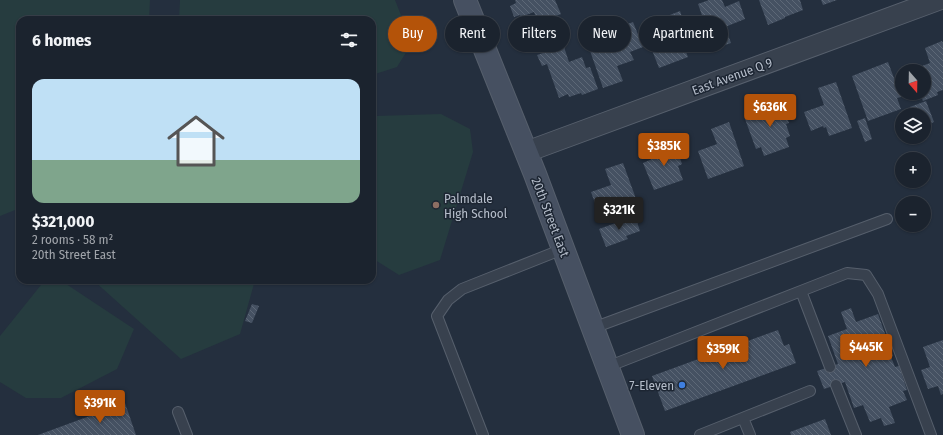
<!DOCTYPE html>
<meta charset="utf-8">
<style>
:root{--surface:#1b232e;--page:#242b36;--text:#f1f3f6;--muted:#a0a4aa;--line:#39404a;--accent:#b45309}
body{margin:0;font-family:"Fira Sans Condensed",sans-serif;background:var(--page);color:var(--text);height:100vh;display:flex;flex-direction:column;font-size:15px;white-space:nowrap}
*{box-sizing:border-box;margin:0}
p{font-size:13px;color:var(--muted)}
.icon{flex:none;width:22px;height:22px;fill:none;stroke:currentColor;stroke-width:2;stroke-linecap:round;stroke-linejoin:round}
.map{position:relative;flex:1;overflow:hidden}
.drawer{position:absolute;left:16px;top:16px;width:360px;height:268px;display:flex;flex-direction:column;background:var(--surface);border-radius:12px;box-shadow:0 1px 3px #0004,0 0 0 1px var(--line)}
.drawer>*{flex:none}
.banner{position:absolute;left:388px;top:16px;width:380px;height:36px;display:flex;gap:8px}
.needle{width:26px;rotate:160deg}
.tools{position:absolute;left:895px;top:64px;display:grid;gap:8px}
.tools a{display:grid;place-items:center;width:36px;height:36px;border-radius:50%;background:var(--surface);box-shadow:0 1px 3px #0004,0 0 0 1px var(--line);font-size:20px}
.price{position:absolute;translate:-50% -34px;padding:0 9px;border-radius:4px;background:var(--accent);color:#fff;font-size:13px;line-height:26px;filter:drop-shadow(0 1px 2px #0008)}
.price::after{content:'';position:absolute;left:50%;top:24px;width:12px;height:9px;margin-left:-6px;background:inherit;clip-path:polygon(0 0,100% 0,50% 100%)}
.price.on{background:#222;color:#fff}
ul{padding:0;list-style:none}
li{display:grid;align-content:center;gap:8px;height:212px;padding:0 16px}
li span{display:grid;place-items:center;height:124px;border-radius:12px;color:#555}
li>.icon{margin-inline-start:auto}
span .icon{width:72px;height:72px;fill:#fffc;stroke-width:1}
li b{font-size:17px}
h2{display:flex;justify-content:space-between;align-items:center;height:48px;padding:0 16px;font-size:17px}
.tag{padding:0 14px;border-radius:18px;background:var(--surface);box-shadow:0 1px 3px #0004,0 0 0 1px var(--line);font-size:14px;line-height:36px}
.tag.on{background:var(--accent);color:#fff}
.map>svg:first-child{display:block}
</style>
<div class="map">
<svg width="943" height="435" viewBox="0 0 943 435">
<defs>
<pattern id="building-back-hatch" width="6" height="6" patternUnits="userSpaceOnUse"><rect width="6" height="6" fill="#455162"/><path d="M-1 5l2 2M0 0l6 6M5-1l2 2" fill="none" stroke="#5d6877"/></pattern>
</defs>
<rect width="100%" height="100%" fill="#242f3e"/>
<path fill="#263c3f" d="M 0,0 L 150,0 L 149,20 L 20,20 L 20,208 L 0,216 Z
M 180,0 L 395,0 L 412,43 L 397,67 L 372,75 L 372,20 L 179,20 Z
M 441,114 L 470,129 L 473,152 L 440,260 L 399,275 L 372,258 L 372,118 L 376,116 Z
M 45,280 L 60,280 L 134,329 L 117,369 L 61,398 L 26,398 L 0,382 L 0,336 Z
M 93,280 L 255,280 L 240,334 L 181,359 Z"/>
<path fill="url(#building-back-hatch)" d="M 515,0 L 555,0 L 561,14 L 538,23 L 534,12 L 521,17 L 520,15 L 514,17 L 510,6 L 516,3 Z
M 709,0 L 722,0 L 725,7 L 739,1 L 745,19 L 725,27 L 731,43 L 714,49 L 698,4 Z
M 759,0 L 800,0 L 803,10 L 785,17 L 785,18 L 768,25 Z
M 821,0 L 837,0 L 823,5 Z
M 680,11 L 693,49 L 686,52 L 688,57 L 659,68 L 650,45 L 654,43 L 647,24 Z
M 633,22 L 643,47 L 630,52 L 634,60 L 617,66 L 623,81 L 603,88 L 588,45 L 609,38 L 607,32 Z
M 942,41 L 943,43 L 943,90 L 937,92 L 938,95 L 923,101 L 920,93 L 924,93 L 924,71 L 909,71 L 930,63 L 925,48 Z
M 563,44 L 569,62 L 582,57 L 586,68 L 590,67 L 598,89 L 582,95 L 581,93 L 569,97 L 568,94 L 559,98 L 547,64 L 542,66 L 537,55 L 543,53 L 542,51 Z
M 888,62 L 901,97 L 897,98 L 901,109 L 868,121 L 852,76 Z
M 836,82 L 852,128 L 829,136 L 826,127 L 824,128 L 823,126 L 811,131 L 804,112 L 824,105 L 818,88 Z
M 781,100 L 789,123 L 786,124 L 790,136 L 786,138 L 789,147 L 764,156 L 761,147 L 756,149 L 745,119 L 756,115 L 755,112 L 765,109 L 764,106 Z
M 926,101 L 934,122 L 924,126 L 924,115 L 913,115 L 910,107 Z
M 865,118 L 872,139 L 865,142 L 857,121 Z
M 729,122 L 744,166 L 708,179 L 698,151 L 717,144 L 711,129 Z
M 675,144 L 682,164 L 678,166 L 683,180 L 654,190 L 643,163 L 652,159 L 650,153 Z
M 623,163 L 639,207 L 626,211 L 628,218 L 617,222 L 614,212 L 600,217 L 591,192 L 611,185 L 605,169 Z
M 635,216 L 640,231 L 626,236 L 628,239 L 606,247 L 599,229 Z
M 252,304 L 259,306 L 252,323 L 245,321 Z
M 851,308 L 856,322 L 878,314 L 893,356 L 891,357 L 895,367 L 899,366 L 907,390 L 903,391 L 907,400 L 889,407 L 895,423 L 884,426 L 881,418 L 870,422 L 863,405 L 854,408 L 845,382 L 824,389 L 817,371 L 838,364 L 828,336 L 847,329 L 841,312 Z
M 778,330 L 784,346 L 789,344 L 796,363 L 665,411 L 652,376 Z
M 943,340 L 943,394 L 941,395 L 938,386 L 928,389 L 921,370 L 930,367 L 923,347 Z
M 125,403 L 136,435 L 38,435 Z
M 825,419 L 831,435 L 791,435 L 790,432 Z"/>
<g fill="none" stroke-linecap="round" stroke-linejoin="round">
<defs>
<path id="lane" d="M 593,328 L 887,219
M 607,367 L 801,291
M 830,367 L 801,291 L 847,273 L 866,275 L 878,294 L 931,435
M 836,385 L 856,435
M 178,412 L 187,435
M 743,418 L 750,435
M 483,435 L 437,316 L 448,300 L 462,289 L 563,249
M 700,435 L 810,391"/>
<path id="street" d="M 526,152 L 938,0"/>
<path id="secondary" d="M 465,0 L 535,174 L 633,435"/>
</defs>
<use href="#lane" stroke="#565f6c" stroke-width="12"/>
<use href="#street" stroke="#565f6c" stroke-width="22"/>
<use href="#secondary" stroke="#565f6c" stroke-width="24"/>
<use href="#lane" stroke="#38414e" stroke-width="10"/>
<use href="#street" stroke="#38414e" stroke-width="20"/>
<use href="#secondary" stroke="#465061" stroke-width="22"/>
</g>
<circle fill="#8d6e63" stroke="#1d2633" stroke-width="1.5" cx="436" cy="205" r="4"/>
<circle fill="#3f7fe0" stroke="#1d2633" stroke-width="1.5" cx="682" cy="385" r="4"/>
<g text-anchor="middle" stroke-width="3" stroke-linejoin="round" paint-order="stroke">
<g font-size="13" fill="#b4bcc9" stroke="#1d2633">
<text transform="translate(732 76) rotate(-20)" y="5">East Avenue Q 9</text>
<text transform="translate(551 217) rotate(69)" y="5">20th Street East</text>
</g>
<g font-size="13" fill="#b4bcc9" stroke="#1d2633" text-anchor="start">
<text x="444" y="203">Palmdale<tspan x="444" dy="15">High School</tspan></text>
<text x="674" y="390" text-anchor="end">7-Eleven</text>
</g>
</g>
</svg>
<div class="tools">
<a><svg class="needle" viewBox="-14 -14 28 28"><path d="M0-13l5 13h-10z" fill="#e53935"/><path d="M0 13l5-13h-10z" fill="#a0a4aa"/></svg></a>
<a><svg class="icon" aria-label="layers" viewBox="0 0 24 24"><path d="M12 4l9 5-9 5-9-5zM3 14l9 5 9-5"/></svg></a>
<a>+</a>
<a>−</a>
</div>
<b class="price" style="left:770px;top:128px">$636K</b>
<b class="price" style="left:664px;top:167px">$385K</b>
<b class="price on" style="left:619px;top:231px">$321K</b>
<b class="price" style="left:866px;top:368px">$445K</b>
<b class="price" style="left:723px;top:370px">$359K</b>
<b class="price" style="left:100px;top:424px">$391K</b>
<div class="banner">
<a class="tag on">Buy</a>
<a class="tag">Rent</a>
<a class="tag">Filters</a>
<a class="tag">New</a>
<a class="tag">Apartment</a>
</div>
<section class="drawer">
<h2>6 homes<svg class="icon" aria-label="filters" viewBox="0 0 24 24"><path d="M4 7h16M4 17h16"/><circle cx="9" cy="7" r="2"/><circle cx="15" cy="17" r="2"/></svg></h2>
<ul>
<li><span style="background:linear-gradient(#bfe0f5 65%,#7fa58c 0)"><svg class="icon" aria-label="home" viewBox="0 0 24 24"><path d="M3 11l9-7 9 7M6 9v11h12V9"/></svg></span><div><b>$321,000</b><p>2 rooms · 58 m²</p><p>20th Street East</p></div></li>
</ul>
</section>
</div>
